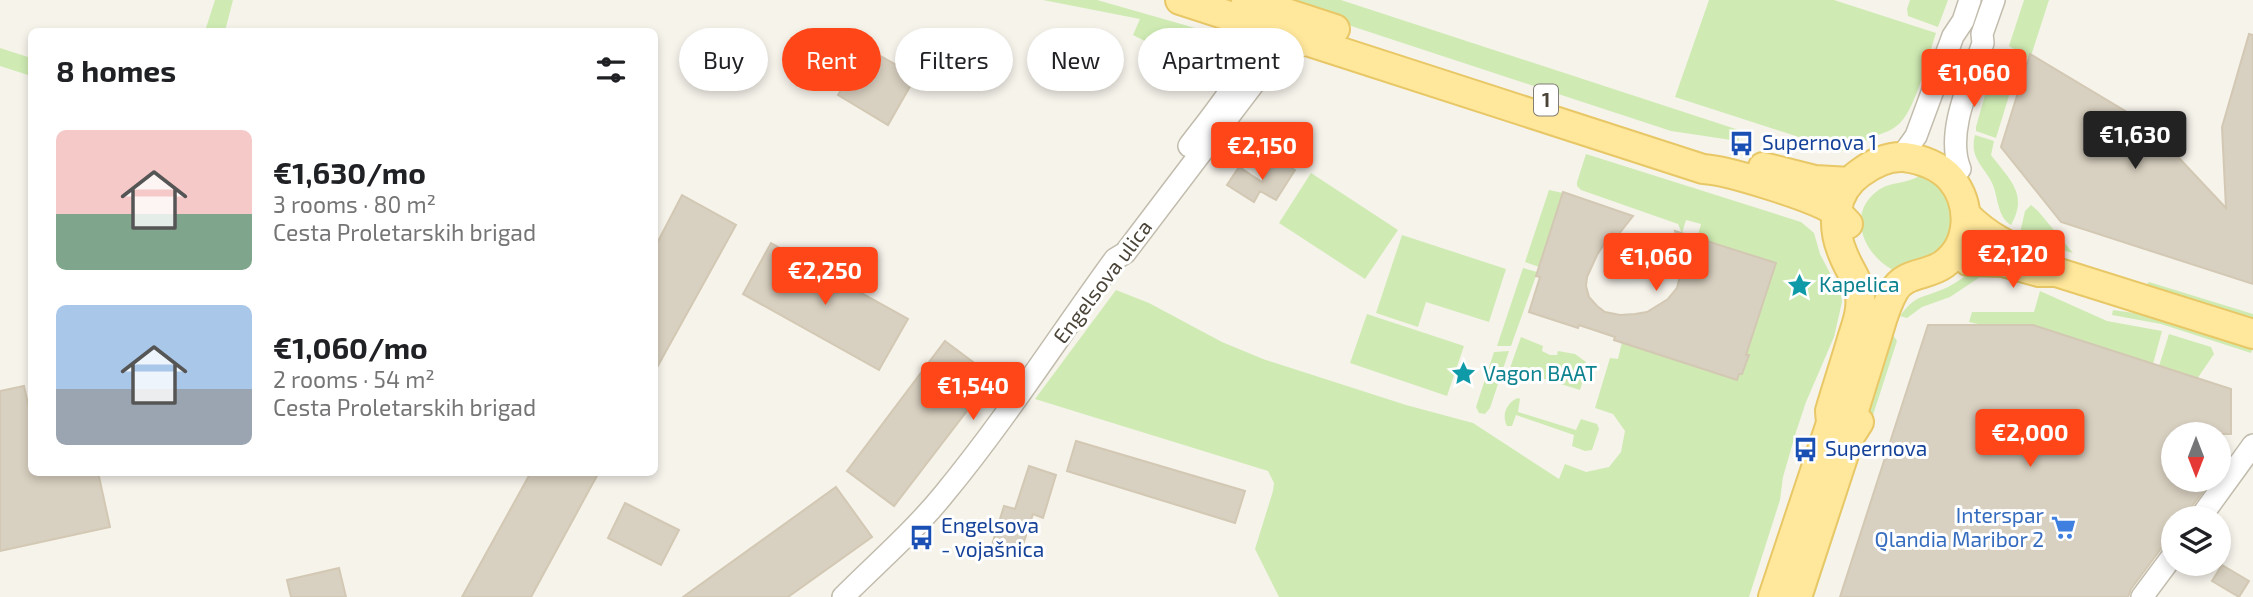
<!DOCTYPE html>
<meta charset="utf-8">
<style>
:root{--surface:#fff;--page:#f2f2f2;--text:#202124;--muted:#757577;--accent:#ff4619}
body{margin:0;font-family:"Exo 2",sans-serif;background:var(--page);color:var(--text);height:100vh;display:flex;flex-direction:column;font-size:26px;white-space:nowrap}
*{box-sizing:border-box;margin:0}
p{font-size:23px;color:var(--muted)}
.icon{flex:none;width:38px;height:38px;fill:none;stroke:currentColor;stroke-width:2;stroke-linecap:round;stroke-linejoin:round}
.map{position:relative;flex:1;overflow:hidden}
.sheet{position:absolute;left:28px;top:28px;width:630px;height:448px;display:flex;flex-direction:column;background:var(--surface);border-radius:10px;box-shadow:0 4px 10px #0003}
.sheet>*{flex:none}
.guide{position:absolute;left:679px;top:28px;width:665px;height:63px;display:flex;gap:14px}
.needle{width:46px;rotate:180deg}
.buttons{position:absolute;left:2161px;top:422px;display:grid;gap:14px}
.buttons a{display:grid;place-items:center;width:70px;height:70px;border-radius:50%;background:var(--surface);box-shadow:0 4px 10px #0003;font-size:35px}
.price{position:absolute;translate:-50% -60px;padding:0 16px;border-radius:7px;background:var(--accent);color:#fff;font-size:23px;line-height:46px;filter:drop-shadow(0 2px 4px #0008)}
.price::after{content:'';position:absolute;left:50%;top:42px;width:21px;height:16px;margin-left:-10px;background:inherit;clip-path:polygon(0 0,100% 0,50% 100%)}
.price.selected{background:#222;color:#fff}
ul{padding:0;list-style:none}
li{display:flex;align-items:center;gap:21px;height:175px;padding:0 28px}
li span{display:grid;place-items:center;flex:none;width:196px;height:140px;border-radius:10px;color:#555}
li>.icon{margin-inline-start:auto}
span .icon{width:84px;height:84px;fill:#fffc;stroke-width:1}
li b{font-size:30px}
h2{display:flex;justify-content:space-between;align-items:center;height:84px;padding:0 28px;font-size:30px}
.pill{padding:0 24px;border-radius:32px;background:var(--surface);box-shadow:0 4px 10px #0003;font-size:24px;line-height:63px}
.pill.selected{background:var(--accent);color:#fff}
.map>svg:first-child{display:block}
</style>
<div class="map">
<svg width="2253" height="597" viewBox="0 0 2253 597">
<rect width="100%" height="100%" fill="#f6f3eb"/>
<path fill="#cfebb3" d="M 215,0 L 233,0 L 225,31 L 205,31 Z
M 1043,0 L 1097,0 L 1216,34 C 1244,45 1232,61 1219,79 L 1133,35 L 1140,19 Z
M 1272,0 L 1341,0 L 1742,131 L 1738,141 L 1671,131 Z
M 1709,0 L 1834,0 L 1936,33 C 1928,57 1916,107 1900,123 C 1891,132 1881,133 1871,138 C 1860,143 1854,150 1842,151 L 1675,97 Z
M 1910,0 L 1948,0 L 1938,27 L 1908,16 L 1907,9 Z
M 2024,0 L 2049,0 L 2030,59 L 2009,46 Z
M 0,48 L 31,58 L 31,76 L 0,66 Z
M 2006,53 L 2020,60 L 1996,138 L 1976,131 L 1976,127 L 1985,95 Z
M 1975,135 L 1994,141 L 1991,155 C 2009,179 2029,194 2011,225 C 1996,216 1999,196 1991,181 C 1987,173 1980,166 1976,157 C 1973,150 1973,143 1975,135 Z
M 1586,154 L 1801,222 L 1814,233 L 1820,254 L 1841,294 L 1842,302 L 1834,337 L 1806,402 L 1796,432 L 1783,477 L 1780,500 L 1749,597 L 1279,597 L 1255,549 L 1273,491 L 1274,483 L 1268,471 L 1035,399 L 1116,290 L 1149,303 L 1222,342 L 1263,359 L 1406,405 L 1473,423 L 1559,479 L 1565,464 L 1586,472 L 1609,467 L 1621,452 L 1625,431 L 1613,414 L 1595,408 L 1610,358 L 1618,359 L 1622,342 L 1737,380 L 1739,374 L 1742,374 L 1749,356 L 1746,355 L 1776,263 L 1697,238 L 1701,224 L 1686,220 L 1682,233 L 1678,224 L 1581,190 L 1577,186 L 1577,182 Z
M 1311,173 L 1398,230 L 1365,279 L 1279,223 Z
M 1921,175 C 1941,185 1958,205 1954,229 C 1952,237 1944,246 1939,254 L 1898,267 L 1893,270 C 1863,254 1845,212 1880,189 C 1893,181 1908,184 1921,175 Z
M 1549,190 L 1563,193 L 1539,267 L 1525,262 Z
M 2031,205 L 2038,211 L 2073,253 L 2048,246 L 2020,233 L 2025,211 Z
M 1402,235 L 1506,269 L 1489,322 L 1426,302 L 1418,327 L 1376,313 Z
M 1523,268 L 1537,272 L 1536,276 L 1511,346 L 1497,346 Z
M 1975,270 L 1983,275 L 1950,297 L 1922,307 L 1907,318 L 1900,316 C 1916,295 1919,299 1941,290 C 1953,286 1964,276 1975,270 Z
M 2149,282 L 2253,314 L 2253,320 L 2151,288 L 2147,284 Z
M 2040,291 L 2107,321 L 2162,331 L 2153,364 L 1969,322 L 1972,312 L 2034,312 Z
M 2113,310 L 2148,315 L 2253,348 L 2251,353 L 2161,324 L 2112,315 Z
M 1367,314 L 1464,346 L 1447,396 L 1350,363 Z
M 2169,334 L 2211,347 L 2214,354 L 2197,379 L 2159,366 Z
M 1893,335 L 1897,341 L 1814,597 L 1806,597 Z
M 1521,337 L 1543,346 L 1542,351 L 1550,355 L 1557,355 L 1558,351 L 1575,354 L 1586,362 L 1586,371 L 1580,390 L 1510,368 Z
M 1509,351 L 1490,408 L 1485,414 L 1479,413 L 1476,407 L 1494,352 Z
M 1518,398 L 1520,399 L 1518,412 L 1576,430 L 1581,419 L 1597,424 L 1599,429 L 1592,450 L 1585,451 L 1572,446 L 1574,435 L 1516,415 L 1512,426 L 1507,426 C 1501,415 1507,402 1518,398 Z"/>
<path fill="#d8d0c0" stroke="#d3c8b3" stroke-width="2" d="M 2249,34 L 2253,35 L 2253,284 L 2061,222 L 2001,147 L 2030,54 L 2147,124 L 2226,208 L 2222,127 Z
M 866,48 L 916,76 L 888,125 L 838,95 Z
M 1276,159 L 1295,170 L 1276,200 L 1260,191 L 1254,202 L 1227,185 L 1239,167 L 1262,182 Z
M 1563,192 L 1633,216 L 1618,235 L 1612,232 L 1597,255 L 1587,277 L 1586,286 L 1589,297 L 1597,306 L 1605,312 L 1620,315 L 1635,314 L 1647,312 L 1668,299 L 1677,288 L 1682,268 L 1681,253 L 1675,231 L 1776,263 L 1746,355 L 1749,355 L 1742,374 L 1739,374 L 1737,380 L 1614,340 L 1615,337 L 1579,325 L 1578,328 L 1529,312 L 1540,277 L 1536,276 Z
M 682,195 L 736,225 L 654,373 L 654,249 Z
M 771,243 L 908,319 L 879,370 L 743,294 Z
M 1928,325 L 2033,325 L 2231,389 L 2231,434 L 2174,434 L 2174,480 L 2212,480 L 2189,510 L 2187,518 L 2174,518 L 2174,538 L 2163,546 L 2131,589 L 2128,597 L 1840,597 Z
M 945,341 L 993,377 L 894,506 L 847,471 Z
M 24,386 L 32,422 L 32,472 L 98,472 L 110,527 L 0,551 L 0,391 Z
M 1076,441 L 1245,491 L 1235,523 L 1067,471 Z
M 1029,466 L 1056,475 L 1043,518 L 1033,514 L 1019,557 L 991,548 L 1004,506 L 1015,509 Z
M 531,472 L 599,472 L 531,597 L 462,597 Z
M 836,487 L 872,537 L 788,597 L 683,597 Z
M 625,503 L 679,530 L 661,565 L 608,538 Z
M 2222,565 L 2249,581 L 2239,597 L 2212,581 Z
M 339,568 L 346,597 L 291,597 L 287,580 Z"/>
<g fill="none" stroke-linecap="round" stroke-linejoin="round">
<defs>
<path id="minor" d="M 1189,146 C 1203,127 1256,64 1252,43 C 1250,31 1240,25 1232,18
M 1901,157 L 1916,136 L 1953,36 L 1963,21 L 1970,0
M 1960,169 C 1945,132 1971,80 1983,43 L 1982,34 L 1994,0
M 2200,518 L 2253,445
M 843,597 C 877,563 914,531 944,494 C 1006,419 1058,337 1115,259 L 1125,253 L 1270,62 L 1288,48 L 1314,43
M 2142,597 L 2174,554"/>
<path id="major" d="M 1180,0 L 1703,169 C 1727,170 1817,198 1836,212 C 1840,215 1844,220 1848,224
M 1246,0 L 1335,29
M 1763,167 L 1815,180 L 1850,182
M 1967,216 C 1987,236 2008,247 2034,256
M 1968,261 L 2003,262 L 2039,272 L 2056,272 L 2253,334
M 1773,597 L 1831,423 L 1830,411 C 1837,387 1845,363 1852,339 C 1855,329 1859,319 1860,309 C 1863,283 1851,275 1843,254 C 1831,226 1833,192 1860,173 C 1872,164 1888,156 1904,157 C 1921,159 1940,166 1951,179 C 1972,204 1971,244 1944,264 C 1928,276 1904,272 1894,291 C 1884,308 1880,328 1874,346 C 1866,372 1858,397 1850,423 L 1850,436
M 1797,597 L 1850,436 L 1859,422"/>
</defs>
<use href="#minor" stroke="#c2bcad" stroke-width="24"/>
<use href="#major" stroke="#e8c766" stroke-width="32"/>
<use href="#minor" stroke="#fff" stroke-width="21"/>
<use href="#major" stroke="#ffe79b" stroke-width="28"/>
</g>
<defs>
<symbol id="bus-bare" viewBox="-9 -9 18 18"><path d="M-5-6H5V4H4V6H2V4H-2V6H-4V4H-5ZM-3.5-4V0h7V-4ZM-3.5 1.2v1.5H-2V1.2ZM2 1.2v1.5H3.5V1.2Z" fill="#1a4fb4" stroke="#fff" stroke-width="2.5" paint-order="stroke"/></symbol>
<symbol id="sight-bare" viewBox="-9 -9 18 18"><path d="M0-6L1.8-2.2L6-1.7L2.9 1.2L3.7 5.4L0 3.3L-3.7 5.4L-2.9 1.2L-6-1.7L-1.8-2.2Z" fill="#0f9aa8" stroke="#fff" stroke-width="2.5" paint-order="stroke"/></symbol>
<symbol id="supermarket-bare" viewBox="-9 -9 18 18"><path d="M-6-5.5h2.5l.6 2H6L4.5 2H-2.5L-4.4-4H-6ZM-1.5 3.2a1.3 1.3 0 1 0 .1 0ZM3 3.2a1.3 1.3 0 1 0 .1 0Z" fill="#3f7fe0" stroke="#fff" stroke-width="2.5" paint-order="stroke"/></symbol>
</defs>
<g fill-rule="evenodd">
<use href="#bus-bare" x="1724" y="126" width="35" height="35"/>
<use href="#sight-bare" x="1782" y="268" width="35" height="35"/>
<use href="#sight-bare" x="1446" y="356" width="35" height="35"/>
<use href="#bus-bare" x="1788" y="432" width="35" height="35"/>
<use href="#supermarket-bare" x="2046" y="510" width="35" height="35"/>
<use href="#bus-bare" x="904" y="520" width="35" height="35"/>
</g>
<g text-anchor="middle" stroke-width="6" stroke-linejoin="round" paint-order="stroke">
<rect fill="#fff" stroke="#817c74" stroke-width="2" x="1534" y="84.5" width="24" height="31" rx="5"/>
<g font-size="19" font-weight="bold" fill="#4b4438">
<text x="1546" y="107">1</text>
</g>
<g font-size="21" fill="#164399" stroke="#fff" text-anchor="start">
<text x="1762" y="150">Supernova 1</text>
<text x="1825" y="456">Supernova</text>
<text x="941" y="533">Engelsova<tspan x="941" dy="24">- vojašnica</tspan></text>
</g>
<g font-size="21" fill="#4b4438" stroke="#fff">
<text transform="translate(1103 282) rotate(-53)" y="7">Engelsova ulica</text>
</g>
<g font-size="21" fill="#0d838f" stroke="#fff" text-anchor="start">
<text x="1819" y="292">Kapelica</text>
<text x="1483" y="381">Vagon BAAT</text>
</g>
<g font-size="21" fill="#366cbe" stroke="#fff" text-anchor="end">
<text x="2044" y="523">Interspar<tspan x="2044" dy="24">Qlandia Maribor 2</tspan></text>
</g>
</g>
</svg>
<div class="buttons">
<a><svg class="needle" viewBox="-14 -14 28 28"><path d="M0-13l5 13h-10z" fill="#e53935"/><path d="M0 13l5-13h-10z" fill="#757577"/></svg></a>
<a><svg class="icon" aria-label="layers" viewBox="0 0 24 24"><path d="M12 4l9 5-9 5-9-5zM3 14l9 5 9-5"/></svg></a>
</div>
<b class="price" style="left:1974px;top:109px">€1,060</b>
<b class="price selected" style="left:2135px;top:171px">€1,630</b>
<b class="price" style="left:1262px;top:182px">€2,150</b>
<b class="price" style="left:2013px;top:290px">€2,120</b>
<b class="price" style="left:1656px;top:293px">€1,060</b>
<b class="price" style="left:825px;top:307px">€2,250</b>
<b class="price" style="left:973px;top:422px">€1,540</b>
<b class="price" style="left:2030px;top:469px">€2,000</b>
<div class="guide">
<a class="pill">Buy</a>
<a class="pill selected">Rent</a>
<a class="pill">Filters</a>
<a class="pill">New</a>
<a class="pill">Apartment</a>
</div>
<section class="sheet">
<h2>8 homes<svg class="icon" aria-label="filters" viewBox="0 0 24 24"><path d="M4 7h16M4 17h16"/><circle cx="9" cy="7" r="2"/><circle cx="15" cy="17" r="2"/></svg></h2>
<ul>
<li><span style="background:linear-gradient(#f6c9c9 60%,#7fa58c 0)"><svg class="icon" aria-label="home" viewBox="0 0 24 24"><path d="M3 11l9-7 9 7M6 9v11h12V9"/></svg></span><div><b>€1,630/mo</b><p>3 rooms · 80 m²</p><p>Cesta Proletarskih brigad</p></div></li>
<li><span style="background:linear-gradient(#a9c7e8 60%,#9aa5b1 0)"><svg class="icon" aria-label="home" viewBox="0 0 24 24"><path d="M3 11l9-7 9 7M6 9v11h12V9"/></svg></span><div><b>€1,060/mo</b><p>2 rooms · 54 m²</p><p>Cesta Proletarskih brigad</p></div></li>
</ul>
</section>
</div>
